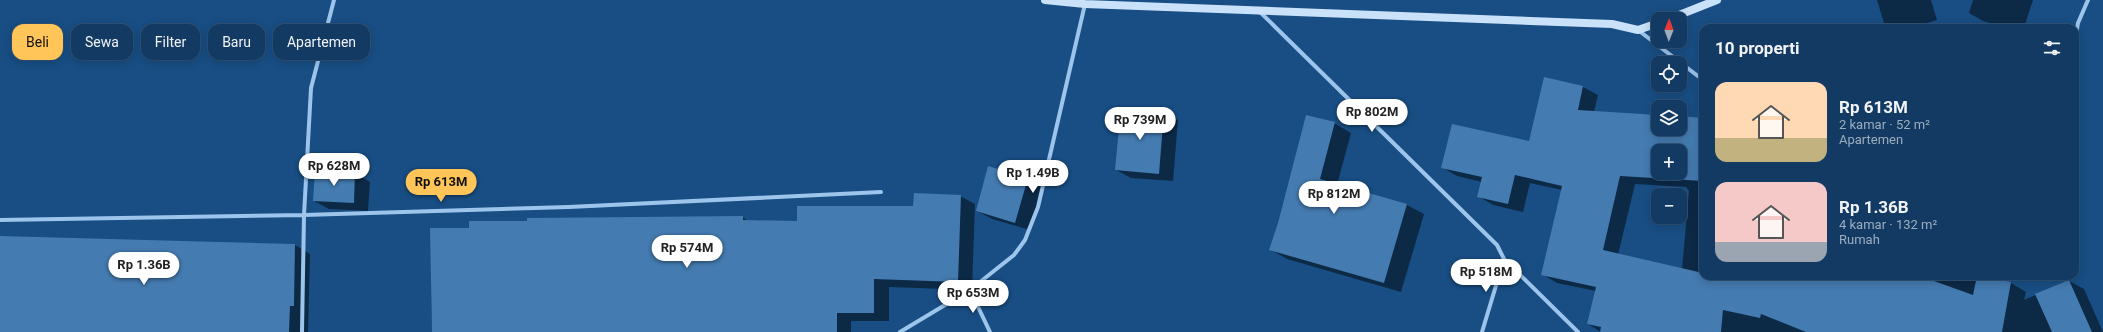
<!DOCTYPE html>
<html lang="id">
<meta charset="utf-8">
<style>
:root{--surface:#123a63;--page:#1f456c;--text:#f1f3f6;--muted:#9cadbe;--line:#315478;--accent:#ffc558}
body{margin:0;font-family:Roboto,sans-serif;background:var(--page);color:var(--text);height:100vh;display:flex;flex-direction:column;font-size:15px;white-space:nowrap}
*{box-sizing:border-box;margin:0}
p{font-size:13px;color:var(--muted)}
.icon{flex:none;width:22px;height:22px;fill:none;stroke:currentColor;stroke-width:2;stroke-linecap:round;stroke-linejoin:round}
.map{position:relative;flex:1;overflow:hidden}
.details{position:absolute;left:1699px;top:24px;width:380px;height:256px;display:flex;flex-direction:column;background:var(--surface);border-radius:12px;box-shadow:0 2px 10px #0003,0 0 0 1px var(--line)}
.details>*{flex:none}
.guide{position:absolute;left:12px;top:24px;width:380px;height:36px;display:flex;gap:8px}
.needle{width:26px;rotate:1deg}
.tools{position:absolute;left:1651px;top:12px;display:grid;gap:8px}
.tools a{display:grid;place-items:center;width:36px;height:36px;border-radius:8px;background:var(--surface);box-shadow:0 2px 10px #0003,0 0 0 1px var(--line);font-size:20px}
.price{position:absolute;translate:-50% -34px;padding:0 9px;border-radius:14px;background:#fff;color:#222;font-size:13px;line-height:26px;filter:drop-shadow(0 1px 2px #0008)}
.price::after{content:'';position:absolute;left:50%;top:24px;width:12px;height:9px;margin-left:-6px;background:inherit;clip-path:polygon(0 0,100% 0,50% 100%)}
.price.on{background:var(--accent);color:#111}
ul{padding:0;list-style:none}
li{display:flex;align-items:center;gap:12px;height:100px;padding:0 16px}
li span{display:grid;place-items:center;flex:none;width:112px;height:80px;border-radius:12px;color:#555}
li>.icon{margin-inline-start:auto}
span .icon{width:48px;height:48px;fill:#fffc;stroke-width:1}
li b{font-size:17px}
h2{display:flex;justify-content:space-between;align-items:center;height:48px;padding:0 16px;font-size:17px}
.chip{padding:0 14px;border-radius:12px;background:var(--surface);box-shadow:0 2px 10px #0003,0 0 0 1px var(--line);font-size:14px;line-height:36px}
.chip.on{background:var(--accent);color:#111}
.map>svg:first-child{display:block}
</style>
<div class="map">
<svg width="2103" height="332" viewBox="0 0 2103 332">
<rect width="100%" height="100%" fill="#184e84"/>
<path fill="#0007" fill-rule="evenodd" d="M 1877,0 L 1931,0 L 1937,20 L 1910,28 L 1892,28 L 1884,23 Z
M 1973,0 L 2033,0 L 2024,28 L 2006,28 L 1983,21 L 1969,13 Z
M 1583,87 L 1598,95 L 1594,112 L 1658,116 L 1658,129 L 1680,129 L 1680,117 L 1703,118 L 1703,276 L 1977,276 L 2011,283 L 2026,292 L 2024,300 L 2069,281 L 2084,289 L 2103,332 L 2053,332 L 2052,330 L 2052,332 L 1601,332 L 1588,324 L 1596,291 L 1557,283 L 1542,274 L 1562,190 L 1530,183 L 1523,212 L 1493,205 L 1478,196 L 1482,182 L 1457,176 L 1443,168 L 1529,142 ZM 1658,151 L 1680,151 L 1680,173 L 1658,173 ZM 1635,184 L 1686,187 L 1689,191 L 1682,269 L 1618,255 Z
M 1164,112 L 1178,120 L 1173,181 L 1131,178 L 1116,170 Z
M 1334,123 L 1351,133 L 1337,185 L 1407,205 L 1424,214 L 1401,292 L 1287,259 L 1270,249 Z
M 989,168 L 1028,179 L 1042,187 L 1030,230 L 992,219 L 977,211 Z
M 316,171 L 355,173 L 370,182 L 368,211 L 329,209 L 314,201 Z
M 960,196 L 975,204 L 972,290 L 889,287 L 889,321 L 851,321 L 851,332 L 432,332 L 431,229 L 470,229 L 528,222 L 742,217 L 750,222 L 798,222 L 914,207 Z
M 0,237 L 295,245 L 310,254 L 308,332 L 0,332 Z"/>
<path fill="#447bb0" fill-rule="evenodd" d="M 1544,77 L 1583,86 L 1578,110 L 1658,115 L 1658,129 L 1680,129 L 1680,116 L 1703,118 L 1703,181 L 1620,176 L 1603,250 L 1703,273 L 1703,276 L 1920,276 L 1973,295 L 1977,276 L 2011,282 L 2002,332 L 1806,332 L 1761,314 L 1760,318 L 1723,310 L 1721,332 L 1600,332 L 1601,327 L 1587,324 L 1596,287 L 1541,275 L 1562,186 L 1515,175 L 1508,204 L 1477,197 L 1482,177 L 1441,168 L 1452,124 L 1529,141 ZM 1658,151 L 1680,151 L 1680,173 L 1658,173 Z
M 1121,107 L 1164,111 L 1159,174 L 1115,170 Z
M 1306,115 L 1335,122 L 1320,179 L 1407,204 L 1384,283 L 1269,250 L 1278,223 Z
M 988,166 L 1028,178 L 1015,223 L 976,211 Z
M 315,170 L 355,172 L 354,203 L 313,201 Z
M 914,193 L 961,195 L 958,282 L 874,279 L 874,313 L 837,313 L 837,332 L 432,332 L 430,228 L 469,228 L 469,221 L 527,221 L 527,218 L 743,216 L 743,220 L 797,221 L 797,206 L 913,206 Z
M 0,236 L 295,244 L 294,306 L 290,306 L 289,332 L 0,332 Z
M 2069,280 L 2092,332 L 2052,332 L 2035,294 Z"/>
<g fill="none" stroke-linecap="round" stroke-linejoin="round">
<path stroke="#9dc5ec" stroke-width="4" d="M 1260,12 L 1497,245 L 1504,259 L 1578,332
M 1638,30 L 1703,80
M 2075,41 L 2078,23 L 2088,0
M 0,220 L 304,215 L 569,207 L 881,192
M 970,290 L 990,332
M 302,332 L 304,215 L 311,88 L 334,0
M 900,332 L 970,290 L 1014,255 L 1025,240 L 1038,207 L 1085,4
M 1482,332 L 1504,259"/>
<path stroke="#c9e1f9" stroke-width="8" d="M 1045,0 L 1085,4 L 1612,24 L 1638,30 L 1658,23
M 1669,19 L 1717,0"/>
</g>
</svg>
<div class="tools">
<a><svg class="needle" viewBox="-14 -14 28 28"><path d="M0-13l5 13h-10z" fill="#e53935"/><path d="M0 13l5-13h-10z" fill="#9cadbe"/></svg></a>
<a><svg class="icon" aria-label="locate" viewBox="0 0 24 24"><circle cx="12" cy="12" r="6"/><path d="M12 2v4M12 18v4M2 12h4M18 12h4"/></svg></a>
<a><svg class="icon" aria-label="layers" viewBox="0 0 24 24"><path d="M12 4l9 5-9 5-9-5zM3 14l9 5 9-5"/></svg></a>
<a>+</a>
<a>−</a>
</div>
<b class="price" style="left:1372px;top:133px">Rp 802M</b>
<b class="price" style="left:1140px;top:141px">Rp 739M</b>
<b class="price" style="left:334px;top:187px">Rp 628M</b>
<b class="price" style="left:1033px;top:194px">Rp 1.49B</b>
<b class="price on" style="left:441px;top:203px">Rp 613M</b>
<b class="price" style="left:1334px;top:215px">Rp 812M</b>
<b class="price" style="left:687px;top:269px">Rp 574M</b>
<b class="price" style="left:144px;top:286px">Rp 1.36B</b>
<b class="price" style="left:1486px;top:293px">Rp 518M</b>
<b class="price" style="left:973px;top:314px">Rp 653M</b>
<div class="guide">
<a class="chip on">Beli</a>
<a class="chip">Sewa</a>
<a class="chip">Filter</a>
<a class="chip">Baru</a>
<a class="chip">Apartemen</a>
</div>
<section class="details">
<h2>10 properti<svg class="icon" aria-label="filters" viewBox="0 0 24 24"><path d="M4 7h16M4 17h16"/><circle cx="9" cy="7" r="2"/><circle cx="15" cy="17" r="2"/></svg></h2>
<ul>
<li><span style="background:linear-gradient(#ffd9b3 70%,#c2b280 0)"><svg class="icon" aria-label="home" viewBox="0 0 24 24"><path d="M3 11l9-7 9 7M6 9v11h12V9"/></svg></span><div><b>Rp 613M</b><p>2 kamar · 52 m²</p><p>Apartemen</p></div></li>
<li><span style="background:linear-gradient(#f6c9c9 75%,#9aa5b1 0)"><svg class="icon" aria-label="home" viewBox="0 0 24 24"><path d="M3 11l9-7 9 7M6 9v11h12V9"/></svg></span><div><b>Rp 1.36B</b><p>4 kamar · 132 m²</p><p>Rumah</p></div></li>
</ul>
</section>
</div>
